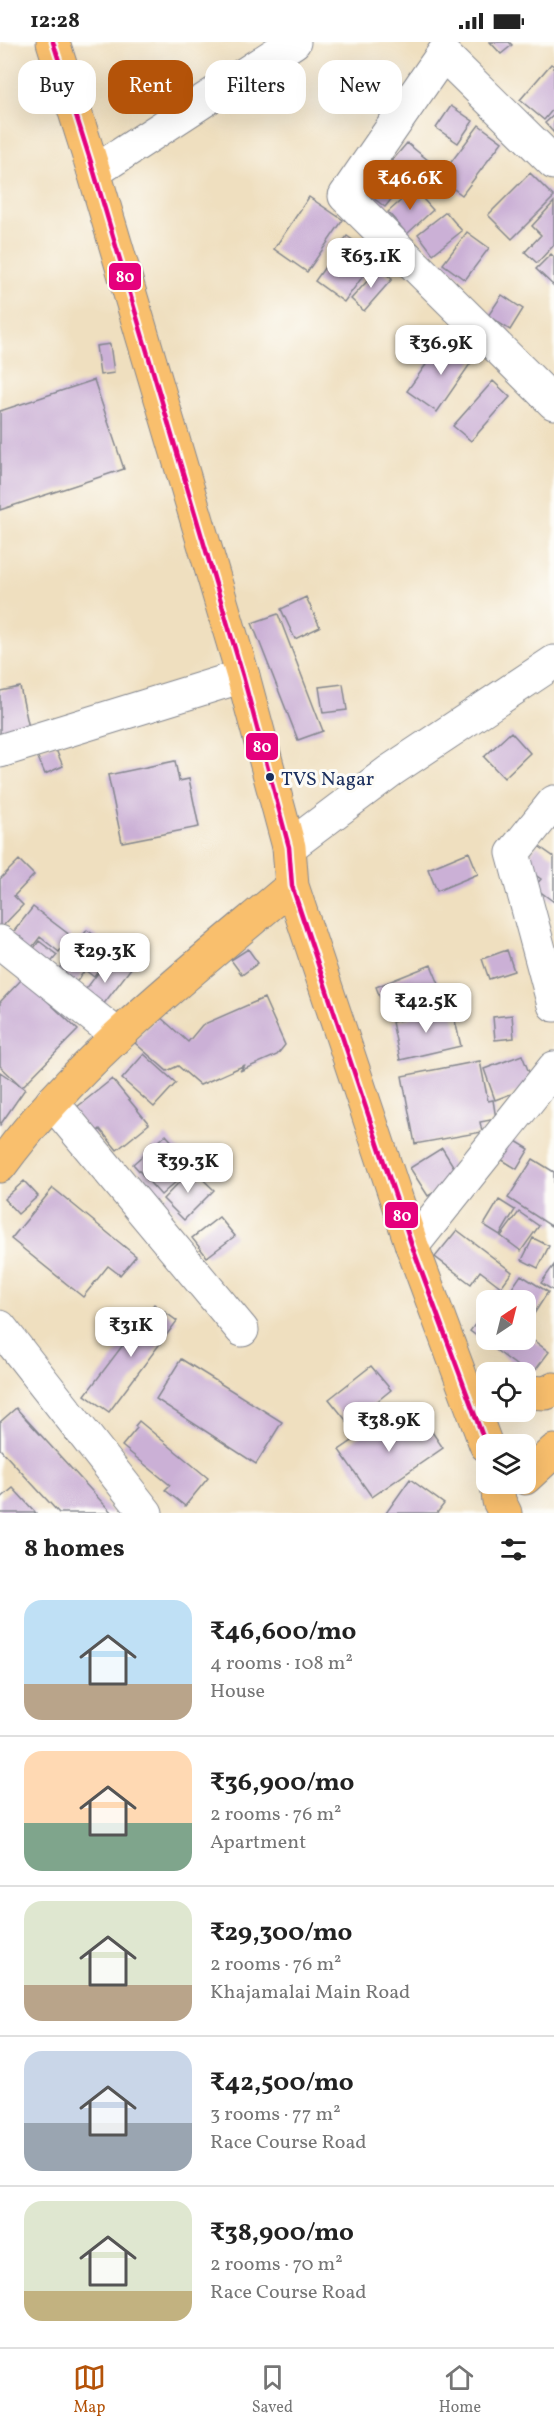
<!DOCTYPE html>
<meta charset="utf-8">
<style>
:root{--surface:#fff;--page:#f6f6f6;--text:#222;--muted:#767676;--line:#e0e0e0;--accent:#b45309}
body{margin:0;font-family:Vollkorn,serif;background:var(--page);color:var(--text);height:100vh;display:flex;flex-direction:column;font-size:22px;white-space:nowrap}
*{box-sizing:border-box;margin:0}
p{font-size:20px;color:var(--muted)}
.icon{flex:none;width:33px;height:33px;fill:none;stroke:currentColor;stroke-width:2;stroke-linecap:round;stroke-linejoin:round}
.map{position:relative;height:1471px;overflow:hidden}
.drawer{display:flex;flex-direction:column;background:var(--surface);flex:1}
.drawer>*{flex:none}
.top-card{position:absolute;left:18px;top:18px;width:519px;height:54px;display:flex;gap:12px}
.needle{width:39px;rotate:35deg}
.fabs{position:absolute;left:476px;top:1248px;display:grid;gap:12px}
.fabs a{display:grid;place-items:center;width:60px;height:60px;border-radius:12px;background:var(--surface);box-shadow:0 6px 24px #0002;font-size:30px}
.price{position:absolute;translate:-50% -51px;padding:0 14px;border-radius:12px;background:#fff;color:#222;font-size:20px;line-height:39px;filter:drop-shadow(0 2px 3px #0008)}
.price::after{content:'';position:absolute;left:50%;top:36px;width:18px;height:14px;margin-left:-9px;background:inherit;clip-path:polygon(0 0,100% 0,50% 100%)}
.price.on{background:var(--accent);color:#fff}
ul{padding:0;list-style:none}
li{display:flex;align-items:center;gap:18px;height:150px;padding:0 24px}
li+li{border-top:2px solid var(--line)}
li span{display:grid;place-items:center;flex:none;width:168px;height:120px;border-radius:18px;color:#555}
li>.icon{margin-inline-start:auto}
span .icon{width:72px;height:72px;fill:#fffc;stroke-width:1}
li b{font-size:26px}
h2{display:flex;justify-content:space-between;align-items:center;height:72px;padding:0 24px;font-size:26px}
.chip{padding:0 21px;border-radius:18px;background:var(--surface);box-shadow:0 6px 24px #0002;font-size:21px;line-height:54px}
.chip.on{background:var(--accent);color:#fff}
.status{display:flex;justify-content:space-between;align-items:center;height:42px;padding:0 30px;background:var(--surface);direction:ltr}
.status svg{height:16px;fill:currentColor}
.menu{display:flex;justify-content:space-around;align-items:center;height:84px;border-top:2px solid var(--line);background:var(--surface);font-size:16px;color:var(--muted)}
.menu a{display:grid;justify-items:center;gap:3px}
.menu .on{color:var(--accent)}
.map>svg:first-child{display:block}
</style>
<div class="status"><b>12:28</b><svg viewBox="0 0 49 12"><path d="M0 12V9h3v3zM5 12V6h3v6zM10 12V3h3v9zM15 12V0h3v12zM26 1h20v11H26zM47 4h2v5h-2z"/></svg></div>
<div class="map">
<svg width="554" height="1471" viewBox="0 0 554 1471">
<rect width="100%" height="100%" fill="#fdfcf7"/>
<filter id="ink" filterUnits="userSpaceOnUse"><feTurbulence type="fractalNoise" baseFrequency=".0167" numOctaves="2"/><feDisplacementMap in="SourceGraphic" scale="12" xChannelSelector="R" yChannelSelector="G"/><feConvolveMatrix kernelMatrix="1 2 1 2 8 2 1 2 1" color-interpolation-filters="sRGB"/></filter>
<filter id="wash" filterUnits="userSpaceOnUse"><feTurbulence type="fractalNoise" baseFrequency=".008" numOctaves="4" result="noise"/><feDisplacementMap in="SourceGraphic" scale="24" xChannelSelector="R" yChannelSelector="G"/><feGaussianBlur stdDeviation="1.35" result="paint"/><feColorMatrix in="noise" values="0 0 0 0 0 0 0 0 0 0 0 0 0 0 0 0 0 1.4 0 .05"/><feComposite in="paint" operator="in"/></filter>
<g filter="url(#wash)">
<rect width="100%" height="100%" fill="#efdfbf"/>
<g id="blocks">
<path fill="#cbb0d6" d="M 490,0 L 509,0 L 512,3 L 501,12 Z
M 551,22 L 554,24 L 554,66 L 544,78 L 520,58 Z
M 451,64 L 473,79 L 458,101 L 436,86 Z
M 554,73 L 554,91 L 545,81 Z
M 479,83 L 502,100 L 462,153 L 439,136 Z
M 407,101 L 440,128 L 425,148 L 390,121 Z
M 380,118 L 406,139 L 385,165 L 359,145 Z
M 530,131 L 554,155 L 512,197 L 488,173 Z
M 414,147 L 433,168 L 407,192 L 388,170 Z
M 309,155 L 343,178 L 307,230 L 274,207 Z
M 554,160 L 554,203 L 537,221 L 525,210 L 541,193 L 532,184 Z
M 446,170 L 462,189 L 433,212 L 418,192 Z
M 467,190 L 489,206 L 465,238 L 443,222 Z
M 347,194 L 377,215 L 344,260 L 315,239 Z
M 551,212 L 554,215 L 554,244 L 536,227 Z
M 379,226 L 392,237 L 364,269 L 351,257 Z
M 502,253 L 523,267 L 510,288 L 488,274 Z
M 110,302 L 114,331 L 100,333 L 96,304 Z
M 440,303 L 457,315 L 465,303 L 477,312 L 437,370 L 407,349 Z
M 94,338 L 124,427 L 0,468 L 0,369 Z
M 493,339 L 510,355 L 471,399 L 453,384 Z
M 306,555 L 320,585 L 295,597 L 281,567 Z
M 278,572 L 323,689 L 298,698 L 252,581 Z
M 343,642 L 347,668 L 323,671 L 319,645 Z
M 20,645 L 31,695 L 0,702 L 0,649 Z
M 511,690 L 530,711 L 504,736 L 484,715 Z
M 54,703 L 63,724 L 45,732 L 36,711 Z
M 175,719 L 179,739 L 189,737 L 199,785 L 122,800 L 108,733 Z
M 537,803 L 554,815 L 554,860 L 534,845 L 541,837 L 522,823 Z
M 469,810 L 478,832 L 437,849 L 428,827 Z
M 19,818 L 34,833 L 14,854 L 23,863 L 0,887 L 0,837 Z
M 33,865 L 71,894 L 59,910 L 40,895 L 26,913 L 7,898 Z
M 87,888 L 114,907 L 94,935 L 85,928 L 73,945 L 55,932 Z
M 39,899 L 57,913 L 45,928 L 28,915 Z
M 248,907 L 258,921 L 242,933 L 231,918 Z
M 507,908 L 514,929 L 489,937 L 482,917 Z
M 113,911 L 132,925 L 96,972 L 77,959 Z
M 431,923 L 444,954 L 388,976 L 376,945 Z
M 23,936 L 78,988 L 22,1045 L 0,1024 L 0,960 Z
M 264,956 L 285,1003 L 277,1013 L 240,1029 L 245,1023 L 200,1043 L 178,1024 L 167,1029 L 135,1001 L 158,973 L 188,1000 L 202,983 Z
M 452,966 L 461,1004 L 400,1018 L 392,980 Z
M 512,973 L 514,996 L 495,998 L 493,975 Z
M 144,1012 L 176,1041 L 154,1065 L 122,1037 Z
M 522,1013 L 534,1043 L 495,1058 L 484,1027 Z
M 480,1019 L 488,1059 L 493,1058 L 496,1077 L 480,1080 L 482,1090 L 415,1102 L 402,1034 Z
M 0,1030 L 25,1047 L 0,1083 Z
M 112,1037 L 149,1082 L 117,1108 L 100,1087 L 92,1094 L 72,1069 Z
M 166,1093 L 194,1124 L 161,1153 L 133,1122 Z
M 506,1093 L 529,1107 L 517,1127 L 494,1113 Z
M 442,1106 L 460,1135 L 428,1154 L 410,1126 Z
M 533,1117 L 554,1130 L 554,1180 L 551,1184 L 508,1156 Z
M 192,1127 L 214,1148 L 184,1178 L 163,1157 Z
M 24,1139 L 38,1154 L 18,1172 L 4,1157 Z
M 53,1146 L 136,1214 L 120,1233 L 108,1224 L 83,1255 L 11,1197 Z
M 499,1158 L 515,1168 L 500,1193 L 484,1183 Z
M 519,1170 L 539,1184 L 521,1209 L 501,1194 Z
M 219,1175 L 235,1194 L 207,1215 L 192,1196 Z
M 457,1188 L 512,1230 L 501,1245 L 480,1229 L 471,1242 L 435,1215 Z
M 533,1196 L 549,1204 L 538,1226 L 522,1218 Z
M 554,1223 L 554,1249 L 541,1241 Z
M 521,1233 L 548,1250 L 525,1286 L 525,1258 L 489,1258 L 498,1245 L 508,1252 Z
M 154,1262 L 177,1279 L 109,1370 L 85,1353 Z
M 486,1268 L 486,1298 L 525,1298 L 525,1292 L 549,1310 L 531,1334 L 470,1289 Z
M 181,1317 L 282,1380 L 256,1422 L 156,1357 Z
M 371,1324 L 391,1348 L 349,1382 L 329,1357 Z
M 16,1366 L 112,1471 L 59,1471 L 0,1407 L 0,1380 Z
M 395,1370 L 411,1392 L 426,1381 L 443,1406 L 372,1455 L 339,1408 Z
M 139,1379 L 208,1436 L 185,1464 L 165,1448 L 170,1443 L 122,1404 L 137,1386 L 135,1384 Z
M 410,1437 L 444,1462 L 437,1471 L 386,1471 Z
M 13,1446 L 36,1471 L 0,1471 L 0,1457 Z"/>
</g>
</g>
<g filter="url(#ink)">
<use href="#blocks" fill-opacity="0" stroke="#85878e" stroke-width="1.5"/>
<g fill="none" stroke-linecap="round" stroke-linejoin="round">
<defs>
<path id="minor" d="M 554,121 L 443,12 L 345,154 L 554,361
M 94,130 L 294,0
M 0,709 L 243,634
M 554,760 L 513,811 L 554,963
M 289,805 L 390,729 L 554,620
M 0,900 L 117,993
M 52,1060 L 242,1288
M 412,1204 L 554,1026
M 0,1285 L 146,1471"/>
<path id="major" d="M 53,0 L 94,130 L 243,634 L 289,805 L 292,844 L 412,1204 L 486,1403
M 0,1124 C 81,1014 189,931 292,844
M 525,1350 L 546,1351 L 554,1347
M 525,1436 L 554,1409
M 497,1442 L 499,1459 L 505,1471"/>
</defs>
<use href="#minor" stroke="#85878e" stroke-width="35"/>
<use href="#major" stroke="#85878e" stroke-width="35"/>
<use href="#minor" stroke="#fff" stroke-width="33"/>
<use href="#major" stroke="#f9bf6d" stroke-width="33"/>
<defs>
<path id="bus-1" d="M 53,0 L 94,130 L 243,634 L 289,805 L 292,844 L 412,1204 L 486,1403"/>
</defs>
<use href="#bus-1" stroke="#fdfcf7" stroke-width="9"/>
<use href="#bus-1" stroke="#e5007d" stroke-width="4.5"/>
</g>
</g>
<circle fill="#1b2f5e" stroke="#fdfcf7" stroke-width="2" cx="270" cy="735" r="5"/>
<g text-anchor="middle" stroke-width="6" stroke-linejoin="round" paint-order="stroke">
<g font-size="20" fill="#1b2f5e" stroke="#fdfcf7" text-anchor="start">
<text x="281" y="743">TVS Nagar</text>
</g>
</g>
<g stroke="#fdfcf7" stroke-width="2">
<rect x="108" y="220" width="34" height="29" rx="6" fill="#e5007d"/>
<rect x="245" y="690" width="34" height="29" rx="6" fill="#e5007d"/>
<rect x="384" y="1159" width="35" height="28" rx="6" fill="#e5007d"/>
</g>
<g font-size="16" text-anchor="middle" font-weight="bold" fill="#fff">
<text x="125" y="240">80</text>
<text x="262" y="710">80</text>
<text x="402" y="1179">80</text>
</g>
</svg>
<div class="fabs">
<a><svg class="needle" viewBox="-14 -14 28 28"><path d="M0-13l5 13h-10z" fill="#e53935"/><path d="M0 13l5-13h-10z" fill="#767676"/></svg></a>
<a><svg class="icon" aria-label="locate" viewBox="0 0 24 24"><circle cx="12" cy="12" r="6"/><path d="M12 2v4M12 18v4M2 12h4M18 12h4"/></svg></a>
<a><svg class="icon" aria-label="layers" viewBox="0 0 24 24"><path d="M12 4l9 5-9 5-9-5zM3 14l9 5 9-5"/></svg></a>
</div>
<b class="price on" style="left:410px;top:169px">₹46.6K</b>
<b class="price" style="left:371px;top:247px">₹63.1K</b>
<b class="price" style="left:441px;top:334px">₹36.9K</b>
<b class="price" style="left:105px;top:942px">₹29.3K</b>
<b class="price" style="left:426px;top:992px">₹42.5K</b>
<b class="price" style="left:188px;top:1152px">₹39.3K</b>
<b class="price" style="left:131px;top:1316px">₹31K</b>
<b class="price" style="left:389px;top:1411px">₹38.9K</b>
<div class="top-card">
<a class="chip">Buy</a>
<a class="chip on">Rent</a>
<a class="chip">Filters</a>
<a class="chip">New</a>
</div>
</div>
<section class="drawer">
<h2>8 homes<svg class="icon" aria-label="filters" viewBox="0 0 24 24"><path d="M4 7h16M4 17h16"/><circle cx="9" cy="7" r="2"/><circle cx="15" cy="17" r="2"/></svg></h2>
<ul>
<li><span style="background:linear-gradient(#bfe0f5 70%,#b9a48a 0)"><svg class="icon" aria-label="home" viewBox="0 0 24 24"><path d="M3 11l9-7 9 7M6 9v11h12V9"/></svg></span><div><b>₹46,600/mo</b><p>4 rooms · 108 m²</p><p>House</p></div></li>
<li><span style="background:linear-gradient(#ffd9b3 60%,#7fa58c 0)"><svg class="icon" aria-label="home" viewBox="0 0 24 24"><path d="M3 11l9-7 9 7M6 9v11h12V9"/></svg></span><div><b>₹36,900/mo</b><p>2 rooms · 76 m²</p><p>Apartment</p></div></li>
<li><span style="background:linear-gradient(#dfe7d0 70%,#b9a48a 0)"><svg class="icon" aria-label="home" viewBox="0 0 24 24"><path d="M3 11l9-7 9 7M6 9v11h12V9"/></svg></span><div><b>₹29,300/mo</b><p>2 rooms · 76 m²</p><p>Khajamalai Main Road</p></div></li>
<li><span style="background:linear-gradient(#c9d6e8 60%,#9aa5b1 0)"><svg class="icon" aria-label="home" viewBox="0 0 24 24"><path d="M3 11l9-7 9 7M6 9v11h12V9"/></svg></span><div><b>₹42,500/mo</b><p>3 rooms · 77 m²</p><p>Race Course Road</p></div></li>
<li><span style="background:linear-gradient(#dfe7d0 75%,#c2b280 0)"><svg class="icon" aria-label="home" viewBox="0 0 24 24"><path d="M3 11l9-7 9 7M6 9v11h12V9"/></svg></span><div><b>₹38,900/mo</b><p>2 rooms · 70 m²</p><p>Race Course Road</p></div></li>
</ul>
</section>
<nav class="menu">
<a class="on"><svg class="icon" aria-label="map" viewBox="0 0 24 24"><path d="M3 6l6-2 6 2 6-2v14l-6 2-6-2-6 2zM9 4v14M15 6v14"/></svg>Map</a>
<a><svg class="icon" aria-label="saved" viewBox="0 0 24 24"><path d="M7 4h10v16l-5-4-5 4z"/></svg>Saved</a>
<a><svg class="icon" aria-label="home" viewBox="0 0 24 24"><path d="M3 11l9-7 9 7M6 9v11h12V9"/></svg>Home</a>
</nav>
